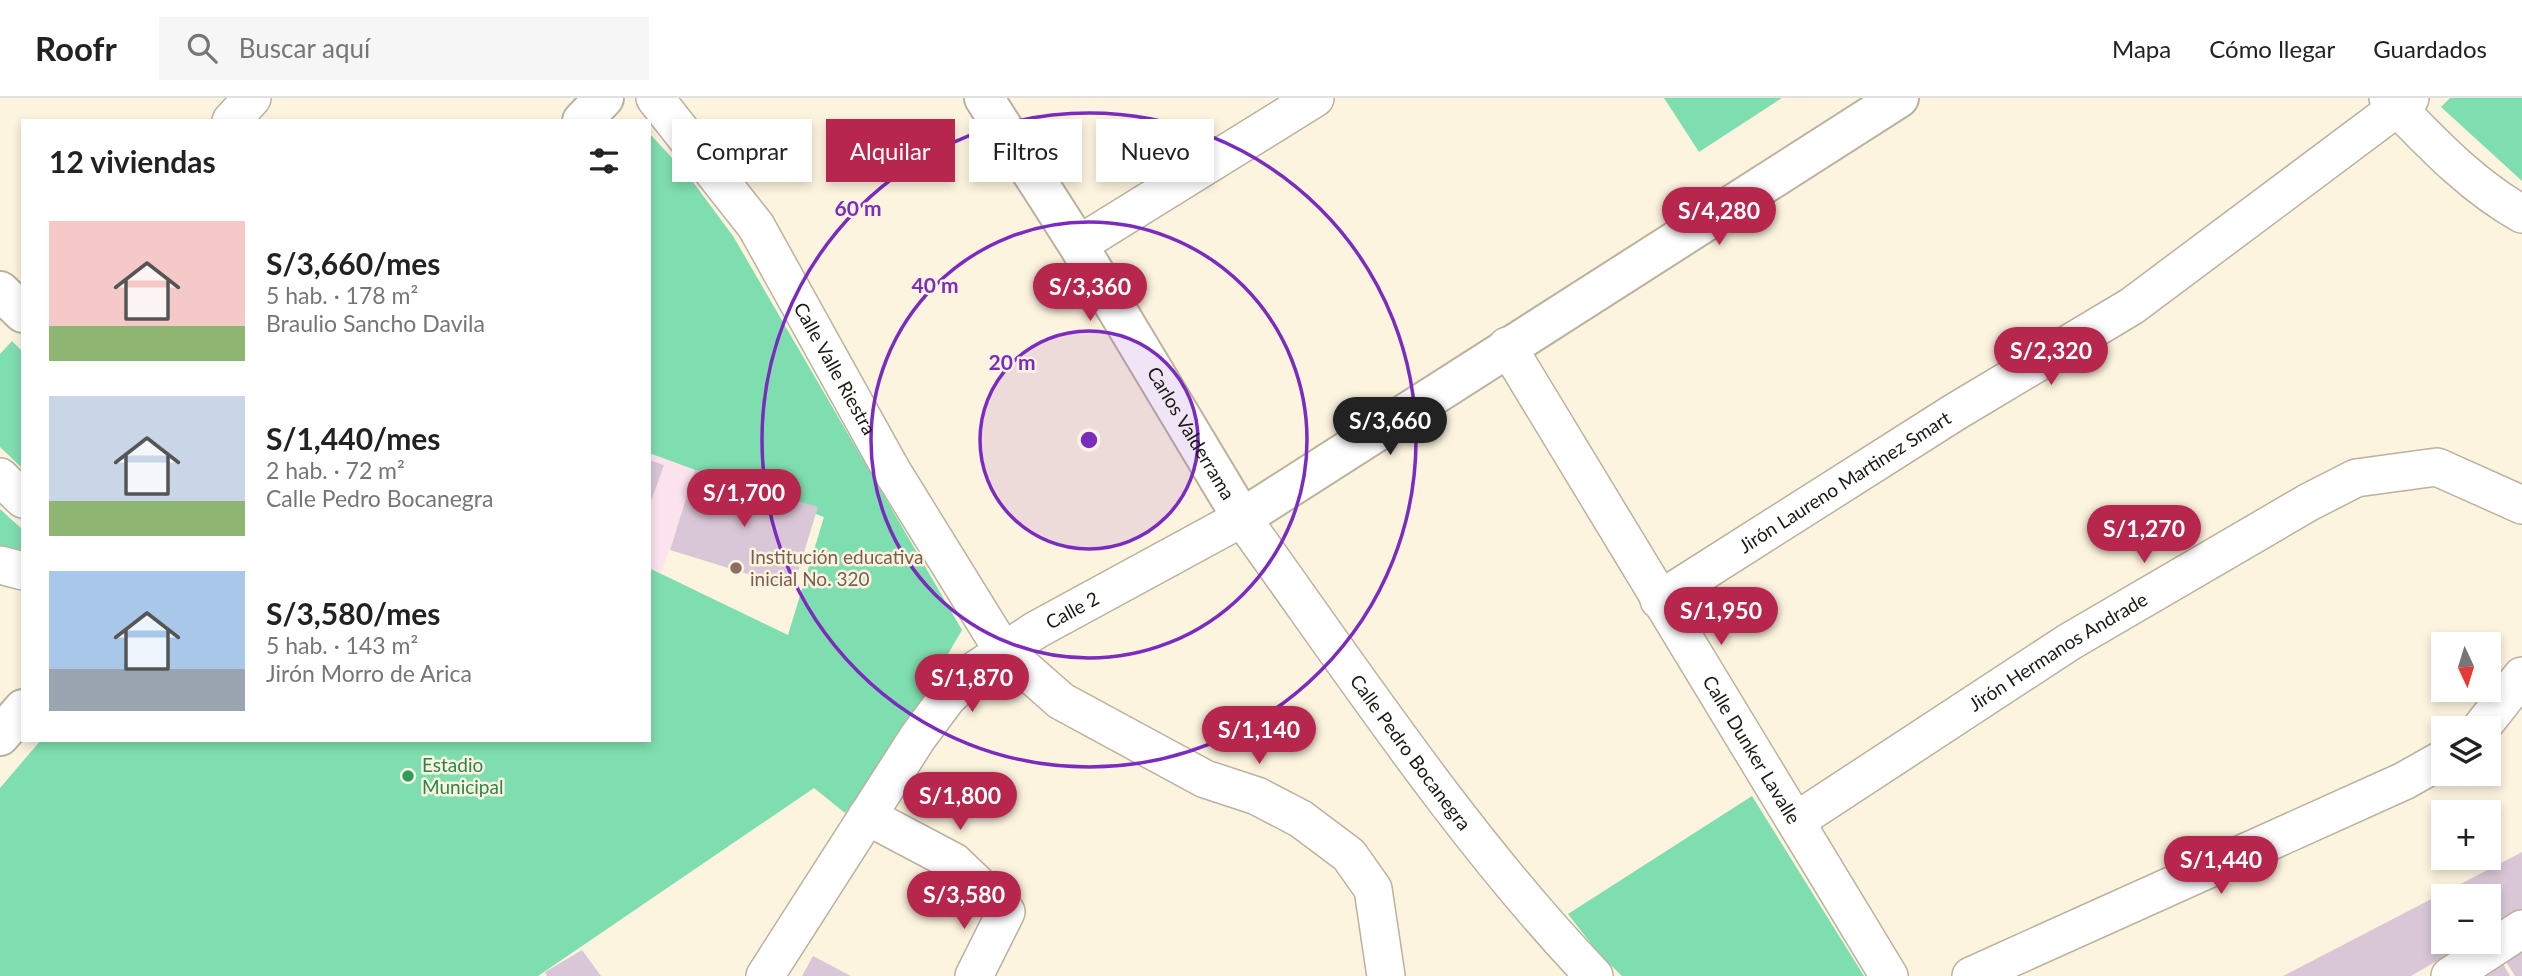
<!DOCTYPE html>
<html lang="es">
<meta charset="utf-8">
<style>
:root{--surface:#fff;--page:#f6f6f6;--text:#222;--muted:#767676;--line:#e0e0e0;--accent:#b7264c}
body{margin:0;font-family:Lato,sans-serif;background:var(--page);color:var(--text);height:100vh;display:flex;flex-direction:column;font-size:26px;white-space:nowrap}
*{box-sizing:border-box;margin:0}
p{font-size:23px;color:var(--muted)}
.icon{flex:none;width:38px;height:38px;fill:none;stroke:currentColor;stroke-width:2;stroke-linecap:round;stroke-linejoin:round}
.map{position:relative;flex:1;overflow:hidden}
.panel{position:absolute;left:21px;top:21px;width:630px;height:623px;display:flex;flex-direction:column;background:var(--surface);border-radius:0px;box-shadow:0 4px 10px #0003}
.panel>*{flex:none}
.guide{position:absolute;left:672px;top:21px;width:665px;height:63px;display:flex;gap:14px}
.needle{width:46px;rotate:176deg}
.tools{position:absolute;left:2431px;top:534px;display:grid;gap:14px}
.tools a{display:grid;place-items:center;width:70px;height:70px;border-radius:0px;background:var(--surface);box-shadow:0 4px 10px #0003;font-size:35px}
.price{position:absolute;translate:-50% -60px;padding:0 16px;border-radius:24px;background:var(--accent);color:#fff;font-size:23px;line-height:46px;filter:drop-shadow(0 2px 4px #0008)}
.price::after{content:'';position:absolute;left:50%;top:42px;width:21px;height:16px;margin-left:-10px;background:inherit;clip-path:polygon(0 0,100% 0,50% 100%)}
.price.on{background:#222;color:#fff}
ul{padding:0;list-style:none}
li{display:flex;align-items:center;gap:21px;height:175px;padding:0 28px}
li span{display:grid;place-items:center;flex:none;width:196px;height:140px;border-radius:0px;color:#555}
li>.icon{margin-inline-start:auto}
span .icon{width:84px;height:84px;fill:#fffc;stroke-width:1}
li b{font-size:30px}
h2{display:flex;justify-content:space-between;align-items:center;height:84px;padding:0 28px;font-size:30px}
.pill{padding:0 24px;border-radius:0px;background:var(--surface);box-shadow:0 4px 10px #0003;font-size:24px;line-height:63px}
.pill.on{background:var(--accent);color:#fff}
header{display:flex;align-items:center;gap:42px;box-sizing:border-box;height:98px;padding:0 35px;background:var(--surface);border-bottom:2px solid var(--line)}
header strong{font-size:33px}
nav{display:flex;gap:38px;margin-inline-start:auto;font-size:24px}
.search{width:490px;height:63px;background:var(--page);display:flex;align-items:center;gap:18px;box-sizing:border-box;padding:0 24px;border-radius:0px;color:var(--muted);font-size:26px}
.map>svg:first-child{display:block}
</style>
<header>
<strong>Roofr</strong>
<div class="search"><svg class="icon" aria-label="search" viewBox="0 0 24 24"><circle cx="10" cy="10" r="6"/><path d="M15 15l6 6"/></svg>Buscar aquí</div>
<nav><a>Mapa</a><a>Cómo llegar</a><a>Guardados</a></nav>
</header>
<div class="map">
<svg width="2522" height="878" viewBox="0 0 2522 878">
<rect width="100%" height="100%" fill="#fdf4df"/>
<path fill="#fce3ed" d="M 649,355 L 697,372 L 661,475 L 649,470 Z"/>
<path fill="#7fdeaf" d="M 1664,0 L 1782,0 L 1699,54 Z
M 2450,0 L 2522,0 L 2522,83 L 2441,9 Z
M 649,35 L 687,76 L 733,138 L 962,532 L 888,659 L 845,715 L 814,690 L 538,878 L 0,878 L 0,690 L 41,642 L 649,642 L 649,470 L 788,537 L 824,419 L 649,355 Z
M 12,243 L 23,254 L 23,371 L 0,349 L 0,256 Z
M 0,411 L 23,432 L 23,454 L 0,448 Z
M 1752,698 L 1864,878 L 1622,878 L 1599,856 L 1568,816 Z"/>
<path fill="#d9c7d7" d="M 649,362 L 664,367 L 650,406 L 649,406 Z
M 695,372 L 818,409 L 793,490 L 670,452 Z
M 2522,754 L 2522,812 L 2488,832 L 2488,798 L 2443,798 L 2443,844 L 2469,844 L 2411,878 L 2283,878 Z
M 582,852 L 601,878 L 547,878 L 545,874 Z
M 2522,852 L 2522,878 L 2515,878 L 2505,862 Z
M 813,858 L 851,878 L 802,878 Z
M 2501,862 L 2510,878 L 2467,878 Z"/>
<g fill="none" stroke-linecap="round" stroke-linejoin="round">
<defs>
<g id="minor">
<path id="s1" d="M 655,0 L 756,128 L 892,373 L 1002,551 L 1061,603 L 1205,681 L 1257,698 L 1301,721 L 1349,757 L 1373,791 L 1386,878"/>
<path d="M 2388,0 C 2429,42 2470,87 2522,116"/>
<path d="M 231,23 L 252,0"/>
<path d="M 1078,147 L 1315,0"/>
<path id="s2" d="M 1507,248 L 1889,878"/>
<path d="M 0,379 L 23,401"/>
<path d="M 0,467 L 23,473"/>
<path id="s3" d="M 1659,502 L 1955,314 L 2132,208 L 2410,0"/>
<path d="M 2481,630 L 2522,578"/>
<path d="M 867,718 L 954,764 L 1006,814 L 974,878"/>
<path id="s4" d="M 1796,723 L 2069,544 L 2309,404 L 2356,380 L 2437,369 L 2522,407"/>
<path id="s5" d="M 765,878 L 918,639 L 947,600 L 977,571 L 1036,532 L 1242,420 C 1353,574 1463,741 1594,878"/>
<path d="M 1971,878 L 2404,683 L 2443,661"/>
<path d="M 2450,878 L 2522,831"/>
</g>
<g id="tertiary">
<path id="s6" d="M 984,0 L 1078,147 L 1242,420 L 1899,0"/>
<path d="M 582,23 L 604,0"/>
<path d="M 0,193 L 23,215"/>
<path d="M 0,638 L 23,611"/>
</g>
</defs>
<use href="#minor" stroke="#bab29e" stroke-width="40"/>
<use href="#tertiary" stroke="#bab29e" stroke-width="42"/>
<use href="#minor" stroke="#fff" stroke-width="37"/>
<use href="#tertiary" stroke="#fff" stroke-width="38"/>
</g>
<circle cx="1089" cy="342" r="109" fill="#7b2cbf" fill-opacity=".12"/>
<g fill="none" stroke="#7b2cbf" stroke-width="3.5">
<circle cx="1089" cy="342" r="109"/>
<circle cx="1089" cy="342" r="218"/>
<circle cx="1089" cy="342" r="327"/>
</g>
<circle fill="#8d6e63" stroke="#fdf4df" stroke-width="2.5" cx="736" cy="470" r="7"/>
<circle fill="#2e9e5b" stroke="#fdf4df" stroke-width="2.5" cx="408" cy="678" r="7"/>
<g text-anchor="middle" stroke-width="5" stroke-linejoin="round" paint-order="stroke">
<g font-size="19" fill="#1c1a12" stroke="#fdf4df">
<text dy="7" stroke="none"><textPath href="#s1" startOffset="326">Calle Valle Riestra</textPath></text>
<text dy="7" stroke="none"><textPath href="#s6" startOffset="394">Carlos Valderrama</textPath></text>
<text dy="7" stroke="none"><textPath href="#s3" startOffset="220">Jirón Laureno Martinez Smart</textPath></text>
<text dy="7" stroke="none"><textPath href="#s5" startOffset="486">Calle 2</textPath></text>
<text dy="7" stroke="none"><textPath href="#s4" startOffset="312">Jirón Hermanos Andrade</textPath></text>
<text dy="7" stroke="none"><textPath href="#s5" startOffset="968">Calle Pedro Bocanegra</textPath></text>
<text dy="7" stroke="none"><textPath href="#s2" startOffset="472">Calle Dunker Lavalle</textPath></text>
</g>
<g font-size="19" fill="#785e54" stroke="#fdf4df" text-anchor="start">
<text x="750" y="466">Institución educativa<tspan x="750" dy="22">inicial No. 320</tspan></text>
</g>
<g font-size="19" fill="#27864d" stroke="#fdf4df" text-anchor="start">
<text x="422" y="674">Estadio<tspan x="422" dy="22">Municipal</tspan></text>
</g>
</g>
<circle cx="1089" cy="342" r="10" fill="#7b2cbf" stroke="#fdf4df" stroke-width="3.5"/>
<g font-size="21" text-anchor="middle" font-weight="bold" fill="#7b2cbf" stroke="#fdf4df" stroke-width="5" stroke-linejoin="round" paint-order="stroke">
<text x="858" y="118">60 m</text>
<text x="935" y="195">40 m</text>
<text x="1012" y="272">20 m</text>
</g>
</svg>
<div class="tools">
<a><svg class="needle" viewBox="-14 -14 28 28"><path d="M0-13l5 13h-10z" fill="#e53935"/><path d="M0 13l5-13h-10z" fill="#767676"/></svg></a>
<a><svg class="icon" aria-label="layers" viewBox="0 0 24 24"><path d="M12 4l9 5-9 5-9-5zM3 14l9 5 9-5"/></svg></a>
<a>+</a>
<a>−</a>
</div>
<b class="price" style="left:1719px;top:149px">S/4,280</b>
<b class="price" style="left:1090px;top:225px">S/3,360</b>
<b class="price" style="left:2051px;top:289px">S/2,320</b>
<b class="price on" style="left:1390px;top:359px">S/3,660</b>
<b class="price" style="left:744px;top:431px">S/1,700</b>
<b class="price" style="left:2144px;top:467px">S/1,270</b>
<b class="price" style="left:1721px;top:549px">S/1,950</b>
<b class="price" style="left:972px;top:616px">S/1,870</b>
<b class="price" style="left:1259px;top:668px">S/1,140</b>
<b class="price" style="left:960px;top:734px">S/1,800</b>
<b class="price" style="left:2221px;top:798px">S/1,440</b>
<b class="price" style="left:964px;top:833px">S/3,580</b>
<div class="guide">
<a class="pill">Comprar</a>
<a class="pill on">Alquilar</a>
<a class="pill">Filtros</a>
<a class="pill">Nuevo</a>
</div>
<section class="panel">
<h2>12 viviendas<svg class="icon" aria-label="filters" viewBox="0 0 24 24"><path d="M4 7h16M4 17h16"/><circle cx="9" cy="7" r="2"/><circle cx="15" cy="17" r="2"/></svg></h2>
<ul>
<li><span style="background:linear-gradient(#f6c9c9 75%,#8fb573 0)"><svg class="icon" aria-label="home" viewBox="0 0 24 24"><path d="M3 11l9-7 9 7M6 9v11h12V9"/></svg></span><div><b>S/3,660/mes</b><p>5 hab. · 178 m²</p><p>Braulio Sancho Davila</p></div></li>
<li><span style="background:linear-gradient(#c9d6e8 75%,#8fb573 0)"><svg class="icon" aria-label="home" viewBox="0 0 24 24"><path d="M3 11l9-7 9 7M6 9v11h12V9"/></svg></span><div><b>S/1,440/mes</b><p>2 hab. · 72 m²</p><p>Calle Pedro Bocanegra</p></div></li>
<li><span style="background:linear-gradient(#a9c7e8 70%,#9aa5b1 0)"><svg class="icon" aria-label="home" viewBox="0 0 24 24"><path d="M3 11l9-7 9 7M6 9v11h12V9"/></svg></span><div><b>S/3,580/mes</b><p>5 hab. · 143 m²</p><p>Jirón Morro de Arica</p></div></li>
</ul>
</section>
</div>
